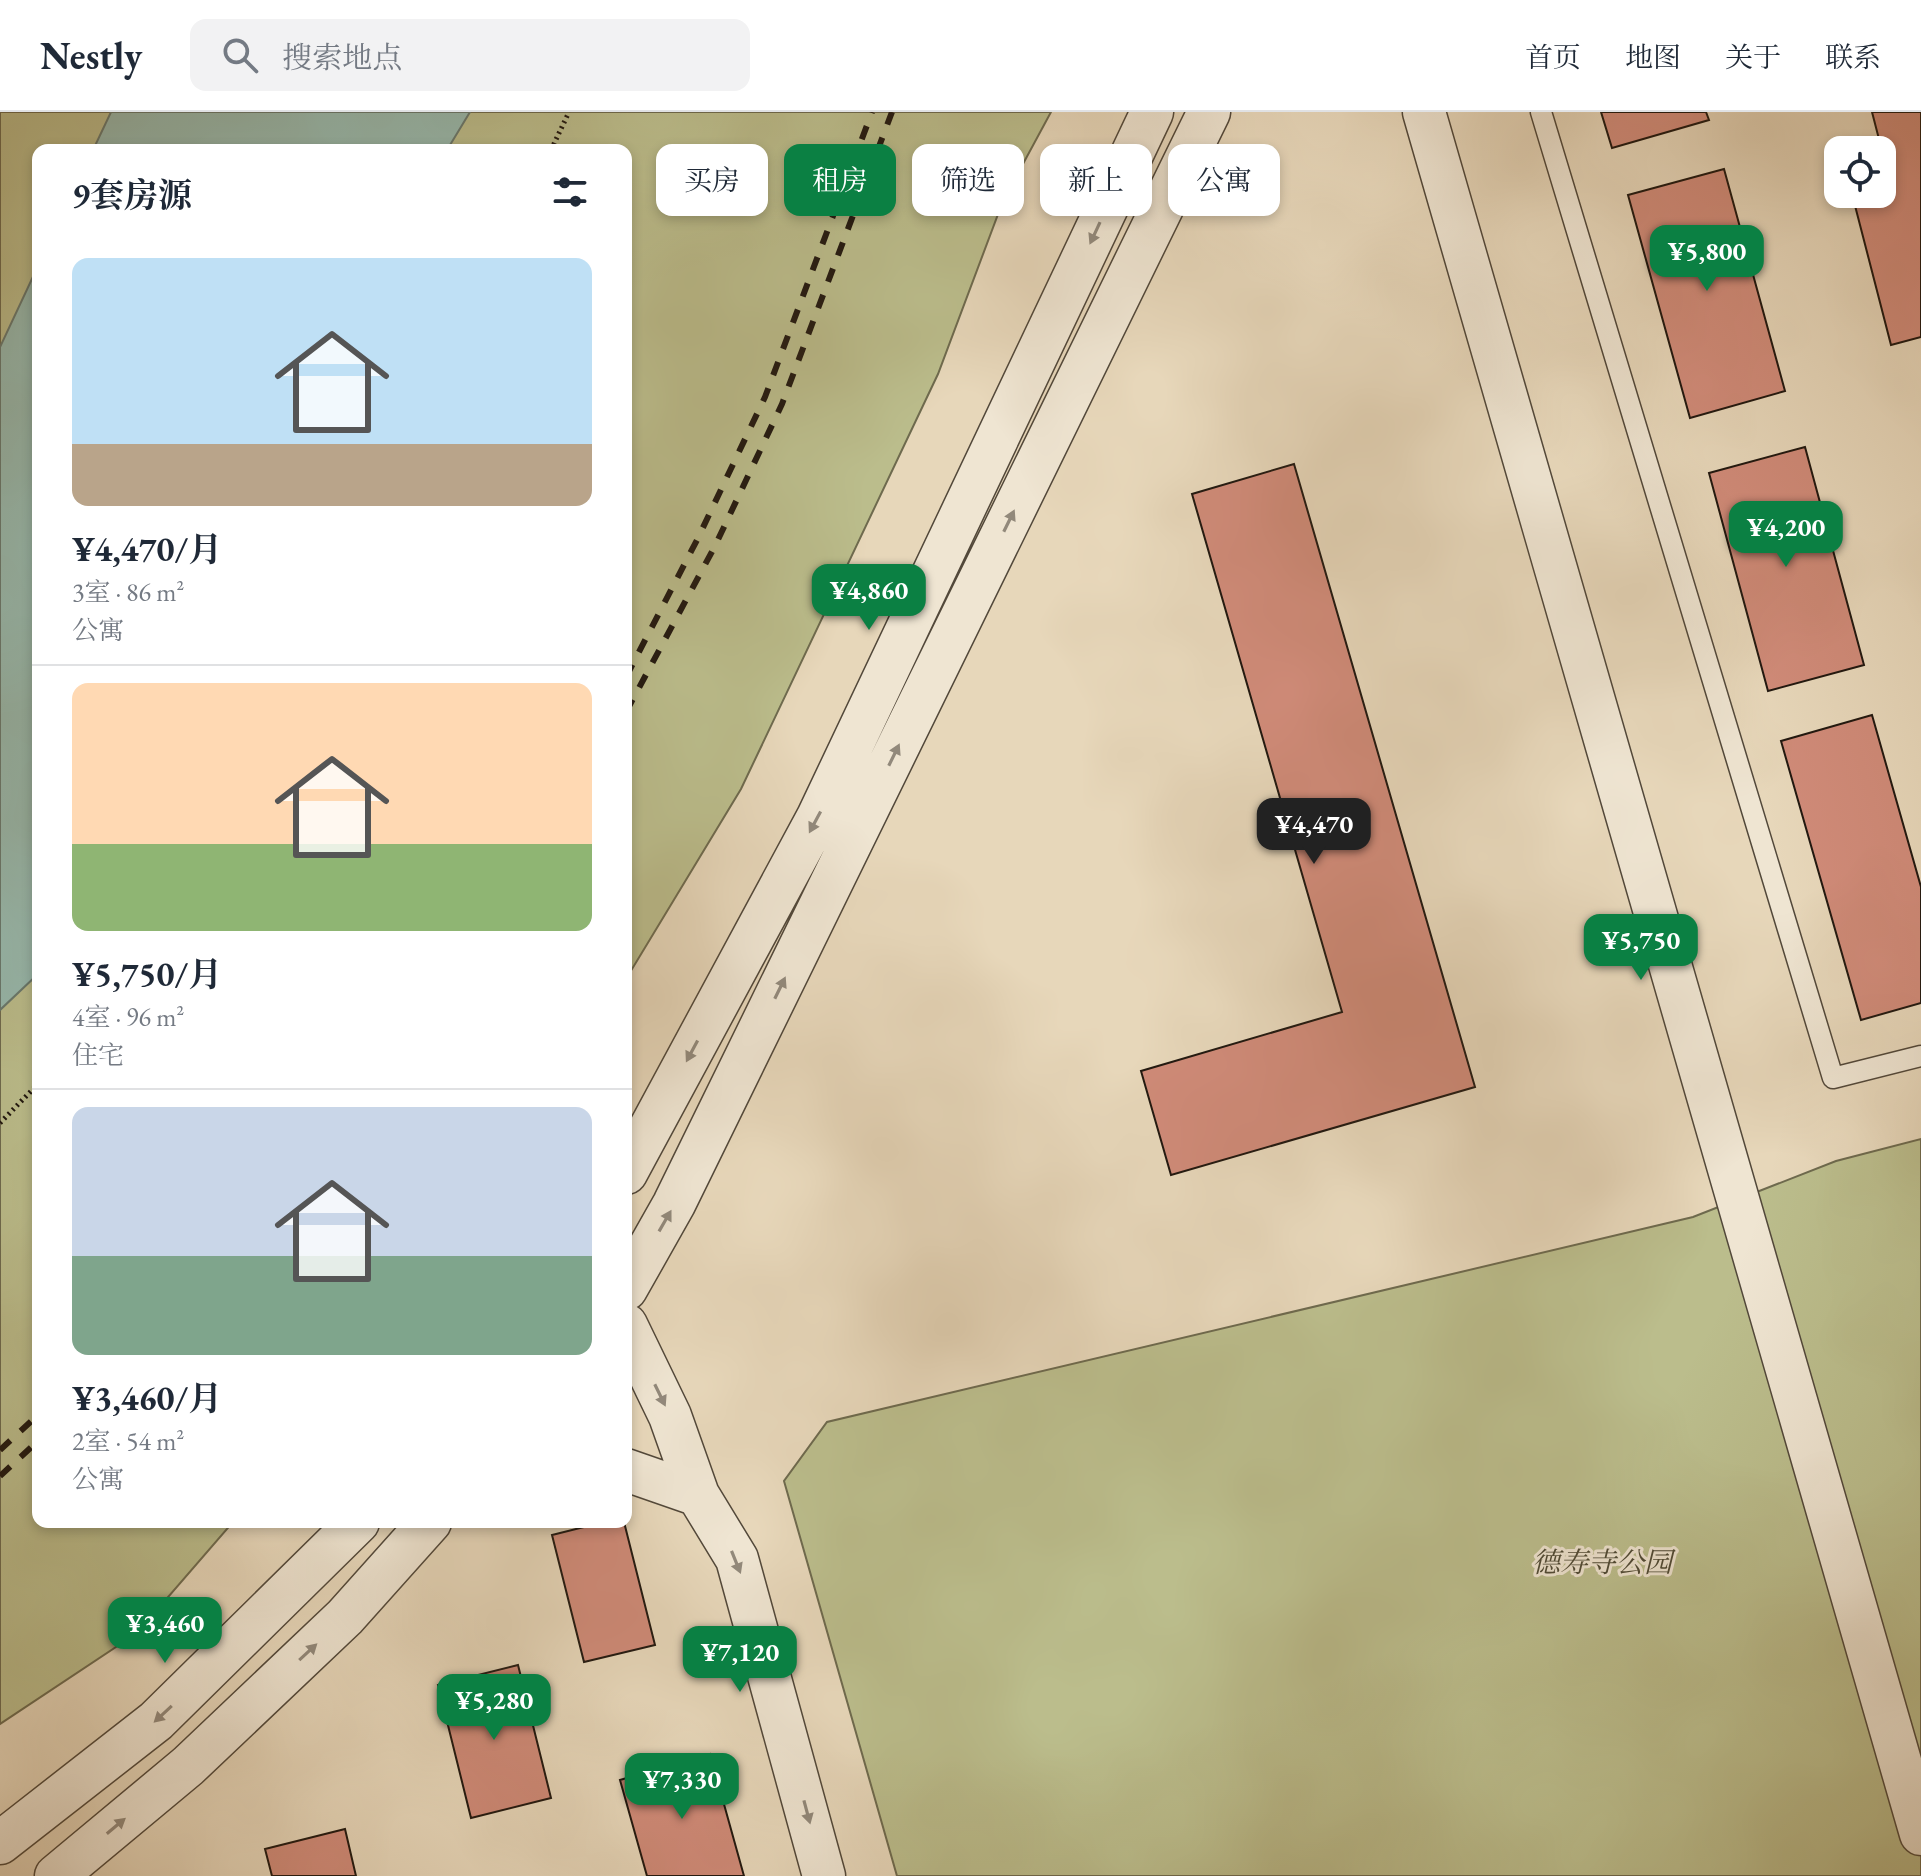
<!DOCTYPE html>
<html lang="zh">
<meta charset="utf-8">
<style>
:root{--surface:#fff;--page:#f2f2f3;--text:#1f2937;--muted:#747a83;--line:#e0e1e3;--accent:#0b8043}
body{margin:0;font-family:"EB Garamond","Noto Serif SC",serif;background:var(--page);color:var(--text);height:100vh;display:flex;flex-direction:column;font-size:30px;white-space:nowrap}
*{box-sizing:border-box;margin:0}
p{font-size:26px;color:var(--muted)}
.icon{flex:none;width:44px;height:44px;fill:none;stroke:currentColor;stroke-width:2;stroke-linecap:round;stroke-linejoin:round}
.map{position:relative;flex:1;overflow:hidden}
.drawer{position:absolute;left:32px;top:32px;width:600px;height:1384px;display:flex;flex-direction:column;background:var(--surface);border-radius:16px;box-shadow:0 4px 12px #0003}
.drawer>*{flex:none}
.hud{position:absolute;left:656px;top:32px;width:760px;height:72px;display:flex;gap:16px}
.controls{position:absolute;left:1824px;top:24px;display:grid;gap:16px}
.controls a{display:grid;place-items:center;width:72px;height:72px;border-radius:16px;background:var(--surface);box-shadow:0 4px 12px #0003;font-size:40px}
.price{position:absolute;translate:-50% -68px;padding:0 18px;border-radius:16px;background:var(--accent);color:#fff;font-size:26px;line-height:52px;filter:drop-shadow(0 2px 4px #0008)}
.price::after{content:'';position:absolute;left:50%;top:48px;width:24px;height:18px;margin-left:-12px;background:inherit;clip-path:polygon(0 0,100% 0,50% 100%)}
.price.current{background:#222;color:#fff}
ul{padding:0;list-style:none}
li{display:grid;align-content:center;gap:16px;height:424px;padding:0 40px}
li+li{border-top:2px solid var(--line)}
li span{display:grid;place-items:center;height:248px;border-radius:16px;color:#555}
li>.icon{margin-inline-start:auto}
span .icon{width:144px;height:144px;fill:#fffc;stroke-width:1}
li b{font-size:34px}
h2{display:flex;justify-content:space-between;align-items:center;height:96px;padding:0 40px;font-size:34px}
.pill{padding:0 28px;border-radius:16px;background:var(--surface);box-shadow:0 4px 12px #0003;font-size:28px;line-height:72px}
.pill.current{background:var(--accent);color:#fff}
header{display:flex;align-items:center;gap:48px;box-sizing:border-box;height:112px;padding:0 40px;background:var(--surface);border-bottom:2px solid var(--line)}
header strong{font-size:38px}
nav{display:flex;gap:44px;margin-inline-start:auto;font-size:28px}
.search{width:560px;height:72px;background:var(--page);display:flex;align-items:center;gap:20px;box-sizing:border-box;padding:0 28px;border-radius:16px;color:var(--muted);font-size:30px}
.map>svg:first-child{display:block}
</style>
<header>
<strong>Nestly</strong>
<div class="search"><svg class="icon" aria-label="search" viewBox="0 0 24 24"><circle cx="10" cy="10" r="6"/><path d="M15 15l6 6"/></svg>搜索地点</div>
<nav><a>首页</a><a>地图</a><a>关于</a><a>联系</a></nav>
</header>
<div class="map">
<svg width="1921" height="1764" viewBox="0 0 1921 1764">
<rect width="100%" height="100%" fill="#e7d7ba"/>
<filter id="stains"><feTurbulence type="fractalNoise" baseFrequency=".0025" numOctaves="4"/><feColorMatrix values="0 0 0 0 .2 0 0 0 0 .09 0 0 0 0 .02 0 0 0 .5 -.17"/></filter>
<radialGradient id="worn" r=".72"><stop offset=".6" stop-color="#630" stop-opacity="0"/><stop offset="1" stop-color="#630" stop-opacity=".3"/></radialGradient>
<path fill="#bbbd8c" stroke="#6e6a4e" stroke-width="2" d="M 0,0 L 1051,0 L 1003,89 L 938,262 L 741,677 L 626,867 L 626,38 L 38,38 L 38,1410 L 233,1410 L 137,1521 L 0,1612 Z
M 1921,1027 L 1921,1764 L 897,1764 L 784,1369 L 827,1310 L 1693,1105 L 1836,1049 Z"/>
<path fill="#97baaf" stroke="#68796f" stroke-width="2" d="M 111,0 L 470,0 L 447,38 L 93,38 Z
M 38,154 L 38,862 L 0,898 L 0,235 Z"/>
<path fill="#d08b79" stroke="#211810" stroke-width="2" d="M 1601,0 L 1706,0 L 1709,8 L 1612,36 Z
M 1872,0 L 1921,0 L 1921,225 L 1891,233 L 1852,82 L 1882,82 L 1882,64 L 1888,62 Z
M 1724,57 L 1785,279 L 1690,306 L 1628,83 Z
M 1805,335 L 1864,553 L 1768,579 L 1709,361 Z
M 1294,352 L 1475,975 L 1171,1063 L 1141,959 L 1342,900 L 1192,382 Z
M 1872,603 L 1921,775 L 1921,891 L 1861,908 L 1781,629 Z
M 604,1410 L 624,1410 L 655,1533 L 584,1550 L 552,1423 Z
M 518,1553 L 551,1686 L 471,1706 L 438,1573 Z
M 710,1642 L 744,1764 L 647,1764 L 620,1668 Z
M 345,1717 L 356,1764 L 272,1764 L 265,1737 Z"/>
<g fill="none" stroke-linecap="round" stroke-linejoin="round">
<defs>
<path id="service" d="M 1541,0 L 1833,966 L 1921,944"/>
<path id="minor" d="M 1424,0 L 1921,1722
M 626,1061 L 818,705 L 1152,0
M 626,1177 L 674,1092 L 1209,0
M 626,1213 L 670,1304 L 698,1383 L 737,1447 L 824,1764
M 626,1358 L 698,1383
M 0,1731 L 156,1609 L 358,1410
M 56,1764 L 188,1654 L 345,1505 L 430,1410"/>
</defs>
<use href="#service" stroke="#52483a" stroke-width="23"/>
<use href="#minor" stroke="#52483a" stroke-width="45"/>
<path stroke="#211810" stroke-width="5" stroke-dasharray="2 4" stroke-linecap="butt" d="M 551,38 L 569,0
M 0,1011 L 38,972"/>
<use href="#service" stroke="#efe5d2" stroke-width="20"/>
<use href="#minor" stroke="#efe5d2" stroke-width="42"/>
<path stroke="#211810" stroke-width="6" stroke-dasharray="14 14" stroke-linecap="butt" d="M 626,565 L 698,426 L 765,285 L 872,0
M 626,600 L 715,434 L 782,292 L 892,0
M 0,1338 L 38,1303
M 0,1364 L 38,1329"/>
</g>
<defs><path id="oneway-solid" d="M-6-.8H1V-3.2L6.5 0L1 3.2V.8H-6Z" transform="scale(2)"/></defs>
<g fill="#92897b">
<use href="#oneway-solid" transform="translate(1095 121) rotate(115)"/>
<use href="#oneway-solid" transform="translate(1009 409) rotate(-64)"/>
<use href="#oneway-solid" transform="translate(894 643) rotate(-64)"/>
<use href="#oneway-solid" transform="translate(815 710) rotate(118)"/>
<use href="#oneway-solid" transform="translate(780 876) rotate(-64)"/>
<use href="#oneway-solid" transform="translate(692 939) rotate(118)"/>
<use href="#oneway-solid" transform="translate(665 1109) rotate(-60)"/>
<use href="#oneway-solid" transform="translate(660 1283) rotate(64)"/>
<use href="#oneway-solid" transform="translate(736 1450) rotate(68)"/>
<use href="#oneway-solid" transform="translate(308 1540) rotate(-43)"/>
<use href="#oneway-solid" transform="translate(163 1602) rotate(137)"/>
<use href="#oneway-solid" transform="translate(807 1700) rotate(75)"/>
<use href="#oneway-solid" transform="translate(116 1714) rotate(-40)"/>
</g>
<g text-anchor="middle" stroke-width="6" stroke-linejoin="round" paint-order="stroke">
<g font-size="28" font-style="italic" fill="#4f4a35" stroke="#efe5d2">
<text x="1602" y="1460">德寿寺公园</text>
</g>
</g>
<rect width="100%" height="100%" filter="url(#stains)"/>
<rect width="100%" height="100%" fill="url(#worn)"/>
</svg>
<div class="controls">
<a><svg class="icon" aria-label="locate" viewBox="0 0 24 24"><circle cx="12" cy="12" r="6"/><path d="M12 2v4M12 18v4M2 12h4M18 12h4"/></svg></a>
</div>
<b class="price" style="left:1707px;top:181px">¥5,800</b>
<b class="price" style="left:1786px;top:457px">¥4,200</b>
<b class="price" style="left:869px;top:520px">¥4,860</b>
<b class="price current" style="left:1314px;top:754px">¥4,470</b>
<b class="price" style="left:1641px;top:870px">¥5,750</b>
<b class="price" style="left:165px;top:1553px">¥3,460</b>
<b class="price" style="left:740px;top:1582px">¥7,120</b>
<b class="price" style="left:494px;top:1630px">¥5,280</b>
<b class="price" style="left:682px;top:1709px">¥7,330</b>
<div class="hud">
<a class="pill">买房</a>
<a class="pill current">租房</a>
<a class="pill">筛选</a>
<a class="pill">新上</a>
<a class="pill">公寓</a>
</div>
<section class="drawer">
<h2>9套房源<svg class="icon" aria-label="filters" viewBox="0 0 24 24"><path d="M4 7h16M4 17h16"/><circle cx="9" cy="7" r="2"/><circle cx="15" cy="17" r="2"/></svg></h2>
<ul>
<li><span style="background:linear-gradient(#bfe0f5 75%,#b9a48a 0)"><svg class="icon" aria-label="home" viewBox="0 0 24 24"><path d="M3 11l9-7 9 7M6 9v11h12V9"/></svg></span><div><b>¥4,470/月</b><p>3室 · 86 m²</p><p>公寓</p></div></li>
<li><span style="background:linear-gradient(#ffd9b3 65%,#8fb573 0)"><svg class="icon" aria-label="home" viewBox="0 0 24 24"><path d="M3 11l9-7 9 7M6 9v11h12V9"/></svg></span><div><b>¥5,750/月</b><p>4室 · 96 m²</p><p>住宅</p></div></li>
<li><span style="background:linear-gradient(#c9d6e8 60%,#7fa58c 0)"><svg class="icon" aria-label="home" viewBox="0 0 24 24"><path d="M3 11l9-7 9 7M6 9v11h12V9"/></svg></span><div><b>¥3,460/月</b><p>2室 · 54 m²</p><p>公寓</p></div></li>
</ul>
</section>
</div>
